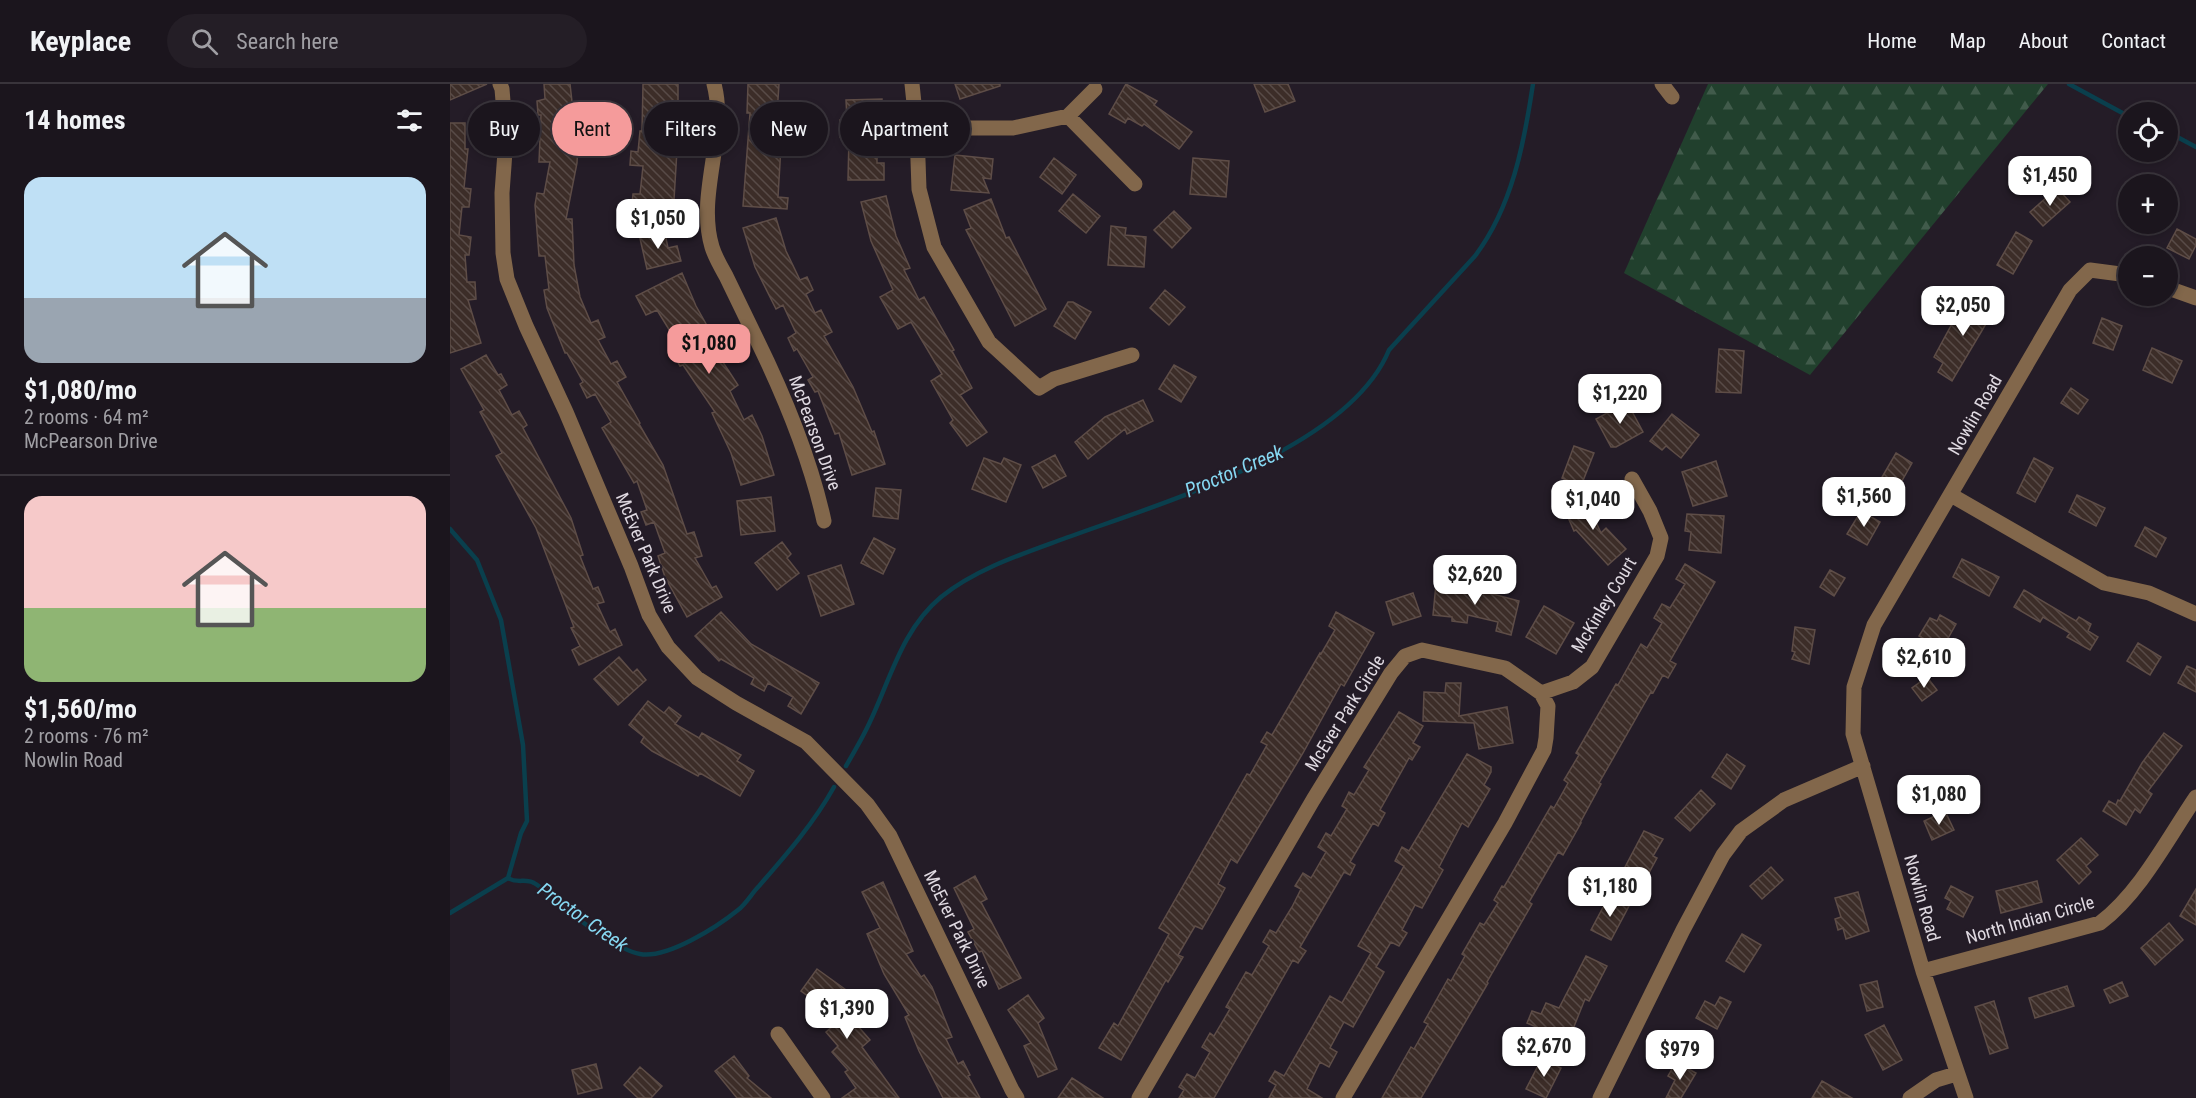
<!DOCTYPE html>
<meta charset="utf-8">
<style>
:root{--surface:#1b151d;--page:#241e26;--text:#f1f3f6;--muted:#a09fa4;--line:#39343b;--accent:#f59b9b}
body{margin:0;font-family:"Roboto Condensed",sans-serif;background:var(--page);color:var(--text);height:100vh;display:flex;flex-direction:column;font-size:22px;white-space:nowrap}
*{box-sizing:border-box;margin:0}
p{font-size:20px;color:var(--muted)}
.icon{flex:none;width:33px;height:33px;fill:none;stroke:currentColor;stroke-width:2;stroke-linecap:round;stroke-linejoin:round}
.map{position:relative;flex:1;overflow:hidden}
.sheet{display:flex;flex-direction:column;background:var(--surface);width:450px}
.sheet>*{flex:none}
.guide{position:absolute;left:18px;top:18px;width:570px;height:54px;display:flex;gap:12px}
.buttons{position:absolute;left:1668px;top:18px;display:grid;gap:12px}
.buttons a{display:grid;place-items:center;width:60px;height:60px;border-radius:50%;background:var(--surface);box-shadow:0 3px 9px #0003,0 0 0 2px var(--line);font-size:30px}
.price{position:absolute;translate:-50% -51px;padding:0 14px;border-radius:12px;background:#fff;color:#222;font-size:20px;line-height:39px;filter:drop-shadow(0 2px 3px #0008)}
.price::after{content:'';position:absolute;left:50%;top:36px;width:18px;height:14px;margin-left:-9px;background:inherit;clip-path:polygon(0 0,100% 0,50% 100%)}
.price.on{background:var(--accent);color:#111}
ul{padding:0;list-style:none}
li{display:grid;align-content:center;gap:12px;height:318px;padding:0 24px}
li+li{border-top:2px solid var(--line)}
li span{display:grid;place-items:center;height:186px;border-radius:18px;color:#555}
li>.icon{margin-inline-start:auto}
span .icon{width:108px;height:108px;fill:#fffc;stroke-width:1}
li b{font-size:26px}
h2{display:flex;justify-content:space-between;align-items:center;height:72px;padding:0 24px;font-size:26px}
.pill{padding:0 21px;border-radius:27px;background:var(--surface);box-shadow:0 3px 9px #0003,0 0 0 2px var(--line);font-size:21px;line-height:54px}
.pill.on{background:var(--accent);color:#111}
header{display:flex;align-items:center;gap:36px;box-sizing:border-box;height:84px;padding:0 30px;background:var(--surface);border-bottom:2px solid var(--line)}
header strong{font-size:28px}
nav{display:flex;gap:33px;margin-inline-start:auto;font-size:21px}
.search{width:420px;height:54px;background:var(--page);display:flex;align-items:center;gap:15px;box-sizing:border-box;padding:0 21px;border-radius:33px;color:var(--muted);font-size:22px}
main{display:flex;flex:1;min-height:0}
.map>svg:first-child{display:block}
</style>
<header>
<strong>Keyplace</strong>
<div class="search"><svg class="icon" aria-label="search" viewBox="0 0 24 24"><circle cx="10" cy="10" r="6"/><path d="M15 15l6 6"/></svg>Search here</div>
<nav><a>Home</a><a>Map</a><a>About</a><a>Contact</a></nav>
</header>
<main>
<section class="sheet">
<h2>14 homes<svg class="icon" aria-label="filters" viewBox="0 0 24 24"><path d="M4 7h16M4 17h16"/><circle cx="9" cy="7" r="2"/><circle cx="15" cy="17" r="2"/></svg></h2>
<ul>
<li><span style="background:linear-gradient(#bfe0f5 65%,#9aa5b1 0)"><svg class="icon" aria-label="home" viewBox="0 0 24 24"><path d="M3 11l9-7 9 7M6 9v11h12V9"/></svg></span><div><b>$1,080/mo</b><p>2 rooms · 64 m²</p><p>McPearson Drive</p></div></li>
<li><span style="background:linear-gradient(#f6c9c9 60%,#8fb573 0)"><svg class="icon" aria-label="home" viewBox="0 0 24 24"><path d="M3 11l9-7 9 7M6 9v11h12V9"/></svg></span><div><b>$1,560/mo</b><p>2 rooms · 76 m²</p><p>Nowlin Road</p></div></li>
</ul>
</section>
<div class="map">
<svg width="1746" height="1014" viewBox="0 0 1746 1014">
<defs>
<pattern id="forest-firs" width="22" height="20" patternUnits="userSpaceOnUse" patternTransform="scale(1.5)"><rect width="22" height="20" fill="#21402d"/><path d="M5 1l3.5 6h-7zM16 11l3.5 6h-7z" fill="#415b4b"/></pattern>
<pattern id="building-back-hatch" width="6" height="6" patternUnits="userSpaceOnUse" patternTransform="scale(1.5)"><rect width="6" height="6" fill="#3c2d28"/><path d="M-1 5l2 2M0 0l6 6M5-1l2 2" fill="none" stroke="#584b47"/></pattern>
</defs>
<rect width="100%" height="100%" fill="#241c27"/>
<path fill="url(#forest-firs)" d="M 1258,0 L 1598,0 L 1360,291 L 1174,189 Z"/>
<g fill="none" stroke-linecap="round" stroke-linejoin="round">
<path stroke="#0a3f4d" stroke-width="4.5" d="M 1619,0 L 1678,32
M 1718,48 L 1746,63
M 0,445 L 27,476 L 51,536 L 73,661 L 77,737 L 71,749 L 58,794
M 396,682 C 403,670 410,658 416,646 C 439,601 450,547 491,513 C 526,485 572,470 613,455 C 708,420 898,366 939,266 L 1025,172 C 1062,123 1074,60 1083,0
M 58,794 C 67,800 76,794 84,799 C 91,802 95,809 101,814 C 119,829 169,867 190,870 C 217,875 267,843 288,826 C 296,820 302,809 309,802 C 336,771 364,739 384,703
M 0,829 L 58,794"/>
</g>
<path fill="url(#building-back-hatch)" stroke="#5e4d47" stroke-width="1.5" d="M 0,0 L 37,0 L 0,16 Z
M 94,0 L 120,0 L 125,44 L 129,44 L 127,79 L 116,135 L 122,135 L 124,181 L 130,213 L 141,239 L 148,236 L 155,253 L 148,256 L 161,280 L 167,277 L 176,293 L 167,298 L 190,339 L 189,340 L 213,381 L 237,450 L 244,448 L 252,472 L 245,474 L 262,504 L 266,502 L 272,513 L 237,533 L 215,493 L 208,472 L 215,469 L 204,438 L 196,441 L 191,428 L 197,426 L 187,397 L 184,399 L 152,344 L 161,338 L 145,310 L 137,314 L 130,300 L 133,298 L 117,269 L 115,269 L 97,224 L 94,206 L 99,205 L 95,172 L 89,172 L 85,121 L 87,109 L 94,110 L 100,78 L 89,78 L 91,31 L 88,31 L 87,17 L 95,15 Z
M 193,0 L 228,0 L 228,50 L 223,132 L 181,129 L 183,110 L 190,110 L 193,82 L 180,81 L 181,67 L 188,68 L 190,47 L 192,47 Z
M 298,0 L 329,0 L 326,45 L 332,46 L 328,113 L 338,114 L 337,125 L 293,122 L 300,29 L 297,29 Z
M 505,0 L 550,0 L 550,2 L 510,15 Z
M 676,0 L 707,17 L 704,21 L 742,48 L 729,65 L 694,40 L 692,42 L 678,34 L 675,39 L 659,30 Z
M 804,0 L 838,0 L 845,17 L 815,28 Z
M 432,15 L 433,52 L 427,52 L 427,79 L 434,79 L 434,96 L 398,96 L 399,53 L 390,53 L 390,36 L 397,35 L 396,16 Z
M 0,39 L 15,39 L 15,65 L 18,65 L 14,104 L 21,105 L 19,123 L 12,123 L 9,151 L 21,153 L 19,171 L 15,171 L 17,198 L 25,198 L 26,215 L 18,216 L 31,259 L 0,269 Z
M 505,71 L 543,75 L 541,95 L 533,94 L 539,109 L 501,106 Z
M 604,74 L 626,91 L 612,110 L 590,93 Z
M 743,74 L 779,77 L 776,113 L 740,110 Z
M 1607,104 L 1620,118 L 1593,142 L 1580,128 Z
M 623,110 L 650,132 L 636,149 L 609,127 Z
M 436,112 L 446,152 L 460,184 L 454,186 L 469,216 L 474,213 L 504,266 L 502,267 L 522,304 L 510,311 L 537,348 L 517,362 L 500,339 L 503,336 L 481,297 L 492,290 L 461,238 L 448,245 L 430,213 L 443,206 L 421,157 L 411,118 Z
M 541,115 L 556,154 L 559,153 L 596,225 L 565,242 L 516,146 L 521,144 L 514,126 Z
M 724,127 L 741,144 L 722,164 L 704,146 Z
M 326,134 L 336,167 L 350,196 L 357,193 L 363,206 L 356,210 L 365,229 L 371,226 L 382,248 L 374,252 L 403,303 L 422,348 L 424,347 L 435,380 L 402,391 L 389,349 L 385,350 L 368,307 L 365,308 L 358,296 L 363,293 L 347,265 L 344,267 L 338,254 L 346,249 L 333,221 L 326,225 L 305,183 L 293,144 Z
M 661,142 L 676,144 L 675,151 L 696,153 L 694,183 L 658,181 Z
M 214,145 L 218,164 L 227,162 L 231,177 L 197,185 L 189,150 Z
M 1727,145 L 1746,155 L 1746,161 L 1739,175 L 1717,164 Z
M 1566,148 L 1582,157 L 1563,190 L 1547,181 Z
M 232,189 L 246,222 L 268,261 L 263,263 L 288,301 L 280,307 L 294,336 L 302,331 L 312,352 L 324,391 L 291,401 L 281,369 L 262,329 L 265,328 L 233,281 L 230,282 L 220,264 L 228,260 L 207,226 L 196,231 L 186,212 Z
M 715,206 L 735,223 L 719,241 L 700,224 Z
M 1527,213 L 1546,223 L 1502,297 L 1488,288 L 1493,279 L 1484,273 L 1510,225 L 1519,229 Z
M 618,218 L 623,218 L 641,228 L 625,255 L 604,242 Z
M 1652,234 L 1672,242 L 1663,266 L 1643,259 Z
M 1702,264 L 1732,277 L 1722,299 L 1693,286 Z
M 1269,265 L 1294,267 L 1291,309 L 1266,308 Z
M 36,271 L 48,291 L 51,290 L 57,301 L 49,306 L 62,331 L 69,327 L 77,341 L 73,344 L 121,434 L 133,471 L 130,472 L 143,505 L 148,503 L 154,518 L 147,520 L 160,548 L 165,545 L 172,561 L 129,581 L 122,566 L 130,562 L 121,544 L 124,543 L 86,444 L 46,372 L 52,369 L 30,328 L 34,326 L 11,285 Z
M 724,281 L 746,293 L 731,318 L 709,305 Z
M 1621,304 L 1638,316 L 1628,330 L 1611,319 Z
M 693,316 L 703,337 L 677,350 L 675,345 L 638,375 L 625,358 L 655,333 Z
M 1177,318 L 1193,348 L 1166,363 L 1161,363 L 1146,335 Z
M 1222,330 L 1249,351 L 1231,374 L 1216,362 L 1212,366 L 1200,357 Z
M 1124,362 L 1144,369 L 1131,402 L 1112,394 Z
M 1446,369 L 1462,379 L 1445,409 L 1428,400 Z
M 605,371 L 616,392 L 593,404 L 582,383 Z
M 534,374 L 551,380 L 554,374 L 571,381 L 556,418 L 522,405 Z
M 1584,374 L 1603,384 L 1585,418 L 1567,409 Z
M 1266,377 L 1277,412 L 1243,422 L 1232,388 Z
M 426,404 L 451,406 L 448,435 L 423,432 Z
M 1627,411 L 1655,424 L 1646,442 L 1619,428 Z
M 1134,412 L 1151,449 L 1156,444 L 1176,465 L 1158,481 L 1126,446 L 1124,447 L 1113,422 Z
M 321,413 L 325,447 L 291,451 L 287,417 Z
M 1411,427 L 1430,438 L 1417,461 L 1397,450 Z
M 1237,430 L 1274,432 L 1271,469 L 1239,466 L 1241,448 L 1235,447 Z
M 1695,443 L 1716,454 L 1706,473 L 1685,462 Z
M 424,454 L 445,465 L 433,490 L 411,479 Z
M 332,458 L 341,470 L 337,474 L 349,489 L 327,506 L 305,479 Z
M 1512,475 L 1549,493 L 1539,512 L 1503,493 Z
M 1235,480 L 1265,498 L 1220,577 L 1226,580 L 1218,594 L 1213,591 L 1203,609 L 1201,608 L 1149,699 L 1151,700 L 1130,739 L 1131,739 L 1113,771 L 1108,768 L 1079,818 L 1082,820 L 1037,898 L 1038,899 L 971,1014 L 932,1014 L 961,963 L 964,965 L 978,940 L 974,938 L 998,895 L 1001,897 L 1015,872 L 1012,870 L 1030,839 L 1034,841 L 1048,819 L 1044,816 L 1052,802 L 1054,803 L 1101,722 L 1104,724 L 1118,699 L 1114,696 L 1129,671 L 1126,669 L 1166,600 L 1168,601 L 1191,560 L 1197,564 L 1212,539 L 1204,534 L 1212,520 L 1220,524 L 1235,500 L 1226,495 Z
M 391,481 L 404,520 L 371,532 L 358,492 Z
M 1380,486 L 1395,494 L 1384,512 L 1370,503 Z
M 986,500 L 1021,504 L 1069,517 L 1061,551 L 1046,547 L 1048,538 L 1018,531 L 1017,539 L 1002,537 L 1002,533 L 983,531 Z
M 1574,506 L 1626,537 L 1629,533 L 1641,540 L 1638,547 L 1648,553 L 1640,566 L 1617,553 L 1620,549 L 1593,533 L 1590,538 L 1564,523 Z
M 963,509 L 971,532 L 943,541 L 936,518 Z
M 1094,522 L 1124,539 L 1106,570 L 1076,553 Z
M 271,528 L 301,560 L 369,599 L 351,630 L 338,622 L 343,613 L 318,599 L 314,607 L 301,600 L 304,594 L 271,575 L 269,577 L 245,552 Z
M 886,528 L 924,549 L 894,602 L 891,600 L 853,669 L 787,779 L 781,775 L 768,800 L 775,804 L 767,819 L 752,845 L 745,842 L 728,871 L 733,873 L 718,898 L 716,896 L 671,976 L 649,964 L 664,939 L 668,942 L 719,850 L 709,844 L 797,690 L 800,691 L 817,661 L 811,658 L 817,648 L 822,651 L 870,569 L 871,570 L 885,546 L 879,542 Z
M 1490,531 L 1506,540 L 1492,565 L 1469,552 L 1480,534 L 1487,537 Z
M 1345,543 L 1365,546 L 1359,580 L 1342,575 L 1345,568 L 1342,567 Z
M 1688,559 L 1711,573 L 1700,591 L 1677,577 Z
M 169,573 L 183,589 L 187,585 L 196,596 L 168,621 L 144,595 Z
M 1737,582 L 1746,586 L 1746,608 L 1728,599 Z
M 1477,593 L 1487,606 L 1472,617 L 1462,604 Z
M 996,599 L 1011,599 L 1009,632 L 1057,623 L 1063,659 L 1029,665 L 1024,639 L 973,637 L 974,608 L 995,609 Z
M 198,617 L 214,629 L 219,623 L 231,632 L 225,640 L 249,654 L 252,649 L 291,671 L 287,677 L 304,687 L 290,712 L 250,689 L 248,692 L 202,667 L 191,658 L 194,653 L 179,641 Z
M 949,628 L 973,642 L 963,659 L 970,663 L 962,676 L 959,674 L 930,726 L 935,729 L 928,742 L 923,739 L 900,778 L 905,781 L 900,791 L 894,788 L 850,863 L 856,867 L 848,879 L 843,876 L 764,1014 L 729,1014 L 734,1006 L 729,1003 L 737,990 L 745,994 L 760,968 L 752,963 L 760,949 L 764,952 L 780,925 L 776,923 L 796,888 L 802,891 L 819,862 L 813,858 L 820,846 L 826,849 L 842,823 L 851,805 L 845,802 L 853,789 L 861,794 L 876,768 L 868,763 L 876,749 L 881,752 L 897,725 L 892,722 L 899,708 L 904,711 L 919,686 L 914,683 Z
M 1714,649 L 1732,662 L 1698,707 L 1702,710 L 1690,729 L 1685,725 L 1676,741 L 1653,727 L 1659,717 L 1666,721 L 1668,716 L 1670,717 L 1692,679 Z
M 1017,670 L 1041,683 L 1041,688 L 1034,701 L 1040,705 L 1018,743 L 1012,739 L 989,783 L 993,786 L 972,824 L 965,821 L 952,846 L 957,849 L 949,862 L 941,858 L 926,883 L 934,888 L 903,943 L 894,938 L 880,964 L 887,968 L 879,983 L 870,978 L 857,1005 L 872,1014 L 819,1014 L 826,1001 L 819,997 L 825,987 L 834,992 L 880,912 L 892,919 L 921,869 L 908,862 L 954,782 L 945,777 L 952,763 L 959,767 Z
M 1277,670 L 1295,682 L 1281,705 L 1262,693 Z
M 1251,706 L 1265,720 L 1240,747 L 1225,734 Z
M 1495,727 L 1504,746 L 1482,756 L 1474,737 Z
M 1194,747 L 1213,755 L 1203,772 L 1207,774 L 1195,796 L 1174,785 Z
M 1631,754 L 1648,771 L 1636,782 L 1641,788 L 1629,800 L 1607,776 Z
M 1321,783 L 1333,796 L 1312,815 L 1300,802 Z
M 525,792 L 537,815 L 531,818 L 571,894 L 549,905 L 532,867 L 529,868 L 518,848 L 524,845 L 504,804 Z
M 1587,797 L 1592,818 L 1551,829 L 1546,807 Z
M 433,798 L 463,867 L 456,870 L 471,893 L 474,891 L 482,903 L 502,953 L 496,955 L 508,980 L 513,977 L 520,991 L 518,992 L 530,1014 L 493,1014 L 469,967 L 455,933 L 459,931 L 434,890 L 417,850 L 430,844 L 412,808 Z
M 1501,802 L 1523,813 L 1513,833 L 1497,825 L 1501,817 L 1495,814 Z
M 1746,805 L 1746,841 L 1730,832 Z
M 1408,808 L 1419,847 L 1396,855 L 1393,844 L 1388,846 L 1385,835 L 1391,833 L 1385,814 Z
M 1159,812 L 1179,822 L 1161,856 L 1141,846 Z
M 1719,839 L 1733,856 L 1705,881 L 1691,864 Z
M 1292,850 L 1311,861 L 1294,888 L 1276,877 Z
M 1136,872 L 1157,882 L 1139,917 L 1135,915 L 1117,960 L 1096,951 L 1098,948 L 1077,939 L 1082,927 L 1091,930 L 1096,919 L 1109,924 Z
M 367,885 L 396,906 L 387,918 L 420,956 L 412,963 L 449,1014 L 392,1014 L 406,1004 L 395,988 L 398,986 L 382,968 L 388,962 L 376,948 L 384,941 L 361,925 L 366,918 L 351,907 Z
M 1427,897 L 1433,923 L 1417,927 L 1410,901 Z
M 1672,898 L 1678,912 L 1660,919 L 1654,906 Z
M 1617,902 L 1624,922 L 1585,934 L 1579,914 Z
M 578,911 L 594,934 L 588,939 L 607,985 L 588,993 L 574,962 L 581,959 L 558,926 Z
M 1270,913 L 1281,918 L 1267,945 L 1246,934 L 1255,917 L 1265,922 Z
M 1544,917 L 1558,964 L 1540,970 L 1525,923 Z
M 1434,941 L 1452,976 L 1433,986 L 1415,951 Z
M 284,972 L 299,992 L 297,994 L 321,1014 L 287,1014 L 265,987 Z
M 1092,974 L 1111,984 L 1096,1014 L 1076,1005 Z
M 1226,978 L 1246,989 L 1231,1014 L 1216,1014 L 1225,996 L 1218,992 Z
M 146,980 L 152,1004 L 128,1010 L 122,986 Z
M 190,983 L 212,1002 L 201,1014 L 188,1014 L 174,1001 Z
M 622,994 L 653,1014 L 608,1014 Z
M 1372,997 L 1402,1014 L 1362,1014 Z"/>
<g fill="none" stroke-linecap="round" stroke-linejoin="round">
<path stroke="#82674b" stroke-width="15" d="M 50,0 L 52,5 L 56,54 L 52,109 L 53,169 L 57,195 L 76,242 L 116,328 L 181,482 L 199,531 L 218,563 L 247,594 L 286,619 L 356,658 L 417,720 L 440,752 L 562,1006 L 567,1014
M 264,0 C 278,52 246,110 262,163 C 265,173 271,183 276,192 C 286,213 296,233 306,254 C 335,313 360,373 374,437
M 462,0 L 467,48 L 469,105 L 484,163 L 539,258 L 589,304 L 604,295 L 682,271
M 1212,0 L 1222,13
M 618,32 L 685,100
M 466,44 L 563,44 L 618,32 L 645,5
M 1718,204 L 1746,214
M 1501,411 L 1654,499 L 1699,509 L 1746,530
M 1091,609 L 1123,598 L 1142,583 L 1207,472 L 1211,454 L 1200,427 L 1182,395
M 1473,887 L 1650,839 C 1690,809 1718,754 1746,713
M 328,950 L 373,1014
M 689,1014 L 863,716 L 941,589 L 955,572 L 972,566 L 1055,584 L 1091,609 L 1098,622 L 1096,654 L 1094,666 L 1055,739 L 893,1014
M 1150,1014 L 1233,846 L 1273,771 L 1291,747 L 1334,716 L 1413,682
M 1460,1014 L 1486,996 L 1506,990
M 1516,1014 L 1473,887 L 1403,650 L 1404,603 L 1424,541 L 1620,206 L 1640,186 L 1678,191"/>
</g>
<g text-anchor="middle" stroke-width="4.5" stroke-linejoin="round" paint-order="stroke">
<g font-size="18" fill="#e0dae2" stroke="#241c27">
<text transform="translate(1525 331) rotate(-60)" y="6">Nowlin Road</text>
<text transform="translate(365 349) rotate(70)" y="6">McPearson Drive</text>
<text transform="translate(196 469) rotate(67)" y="6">McEver Park Drive</text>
<text transform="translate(1154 521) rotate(-59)" y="6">McKinley Court</text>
<text transform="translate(895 629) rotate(-58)" y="6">McEver Park Circle</text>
<text transform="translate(1472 814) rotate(74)" y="6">Nowlin Road</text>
<text transform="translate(1580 836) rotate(-16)" y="6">North Indian Circle</text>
<text transform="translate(507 845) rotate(64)" y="6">McEver Park Drive</text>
</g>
<g font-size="20" font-style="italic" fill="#86d8f2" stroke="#241c27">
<text transform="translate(784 387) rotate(-23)" y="7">Proctor Creek</text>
<text transform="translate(133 833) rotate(35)" y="7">Proctor Creek</text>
</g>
</g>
</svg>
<div class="buttons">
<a><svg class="icon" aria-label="locate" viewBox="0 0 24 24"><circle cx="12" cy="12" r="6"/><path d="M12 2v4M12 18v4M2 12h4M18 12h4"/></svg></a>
<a>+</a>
<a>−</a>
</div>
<b class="price" style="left:1600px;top:123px">$1,450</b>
<b class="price" style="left:208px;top:166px">$1,050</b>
<b class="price" style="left:1513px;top:253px">$2,050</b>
<b class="price on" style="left:259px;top:291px">$1,080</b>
<b class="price" style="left:1170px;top:341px">$1,220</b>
<b class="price" style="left:1414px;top:444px">$1,560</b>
<b class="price" style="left:1143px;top:447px">$1,040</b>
<b class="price" style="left:1025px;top:522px">$2,620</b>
<b class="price" style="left:1474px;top:605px">$2,610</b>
<b class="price" style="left:1489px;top:742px">$1,080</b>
<b class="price" style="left:1160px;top:834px">$1,180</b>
<b class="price" style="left:397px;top:956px">$1,390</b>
<b class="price" style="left:1094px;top:994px">$2,670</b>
<b class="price" style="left:1230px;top:997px">$979</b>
<div class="guide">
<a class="pill">Buy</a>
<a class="pill on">Rent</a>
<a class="pill">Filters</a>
<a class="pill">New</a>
<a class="pill">Apartment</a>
</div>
</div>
</main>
